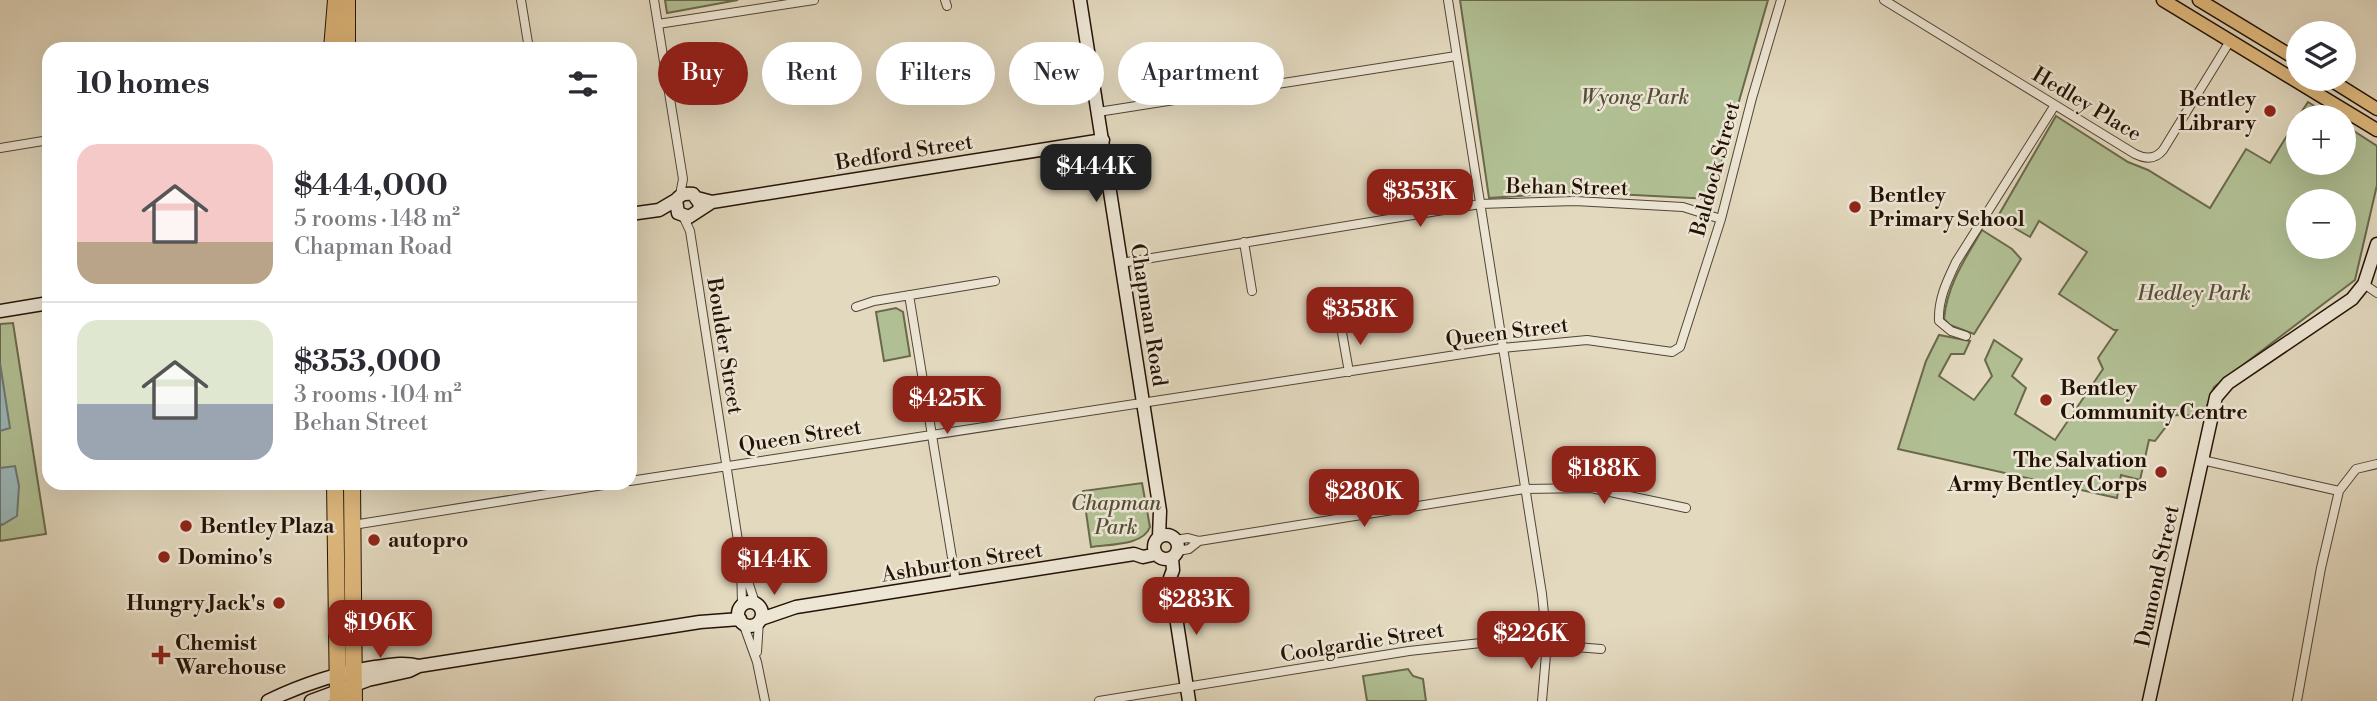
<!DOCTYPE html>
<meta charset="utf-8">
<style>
:root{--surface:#fff;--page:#f2f2f3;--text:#2b2b33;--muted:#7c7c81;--line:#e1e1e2;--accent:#8f2418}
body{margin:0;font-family:"Libre Bodoni",serif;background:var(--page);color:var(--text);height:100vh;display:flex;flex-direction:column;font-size:26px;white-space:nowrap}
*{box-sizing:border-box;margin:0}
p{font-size:23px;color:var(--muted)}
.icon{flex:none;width:38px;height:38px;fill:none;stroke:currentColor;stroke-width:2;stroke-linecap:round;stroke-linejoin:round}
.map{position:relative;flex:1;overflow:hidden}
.side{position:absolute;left:42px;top:42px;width:595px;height:448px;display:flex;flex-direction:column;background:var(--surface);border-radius:21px;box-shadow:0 7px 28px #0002}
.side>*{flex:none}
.top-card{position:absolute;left:658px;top:42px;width:665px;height:63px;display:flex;gap:14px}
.tools{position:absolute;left:2286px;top:21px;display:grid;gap:14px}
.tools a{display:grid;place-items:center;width:70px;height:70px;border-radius:50%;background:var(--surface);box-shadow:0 7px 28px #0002;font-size:35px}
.price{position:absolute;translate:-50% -60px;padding:0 16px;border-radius:14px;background:var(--accent);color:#fff;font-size:23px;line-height:46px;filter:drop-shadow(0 2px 4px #0008)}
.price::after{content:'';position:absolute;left:50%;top:42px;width:21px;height:16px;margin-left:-10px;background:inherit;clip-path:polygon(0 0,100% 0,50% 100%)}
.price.active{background:#222;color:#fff}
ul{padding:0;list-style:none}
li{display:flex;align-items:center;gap:21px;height:175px;padding:0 35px}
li+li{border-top:2px solid var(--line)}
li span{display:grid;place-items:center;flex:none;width:196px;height:140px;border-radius:21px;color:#555}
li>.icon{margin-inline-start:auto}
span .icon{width:84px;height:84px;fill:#fffc;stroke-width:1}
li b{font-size:30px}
h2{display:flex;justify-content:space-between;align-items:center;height:84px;padding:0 35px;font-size:30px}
.chip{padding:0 24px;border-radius:32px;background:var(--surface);box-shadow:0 7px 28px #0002;font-size:24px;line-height:63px}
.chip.active{background:var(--accent);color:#fff}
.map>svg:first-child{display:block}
</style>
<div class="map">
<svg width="2377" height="701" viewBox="0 0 2377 701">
<rect width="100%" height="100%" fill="#e3d9bf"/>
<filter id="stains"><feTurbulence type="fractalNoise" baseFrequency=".00286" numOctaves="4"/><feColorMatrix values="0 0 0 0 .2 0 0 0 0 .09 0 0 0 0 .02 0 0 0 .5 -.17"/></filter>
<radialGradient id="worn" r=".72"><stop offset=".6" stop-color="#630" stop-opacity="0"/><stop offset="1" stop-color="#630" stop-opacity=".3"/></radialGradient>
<path fill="#b1c094" stroke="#6a694c" stroke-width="2" fill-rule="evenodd" d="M 665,0 L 738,0 L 667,13 Z
M 1460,0 L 1768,0 L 1711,199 L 1576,192 L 1489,198 Z
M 2308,102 L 2332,117 L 2298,117 Z
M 2056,116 L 2128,162 L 2148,170 L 2210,208 L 2246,149 L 2270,163 L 2298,118 L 2298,163 L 2343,163 L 2343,124 L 2377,146 L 2377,185 L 2355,280 L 2214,387 L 2203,416 L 2175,415 L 2155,441 L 2149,440 L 2140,480 L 2121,475 L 2117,498 L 1898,449 L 1926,361 L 1939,335 L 1970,341 L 1964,354 L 1951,354 L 1939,376 L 1974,400 L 1992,376 L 1985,360 L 1994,340 L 2022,359 L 2012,376 L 2026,388 L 2015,414 L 2055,440 L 2103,369 L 2098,358 L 2117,330 L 2114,330 L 2059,294 L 2087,252 L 2039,221 L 2030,237 L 1997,218 ZM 2298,201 L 2343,201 L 2343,247 L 2298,247 Z
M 1982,230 L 2012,249 L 2021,259 L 1974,334 L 1950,325 L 1944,319 C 1947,285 1965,259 1982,230 Z
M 896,308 L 903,312 L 910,356 L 884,361 L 876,312 Z
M 13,323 L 46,534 L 0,541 L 0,324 Z
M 1142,483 L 1150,527 C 1143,546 1109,544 1091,547 L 1083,491 Z
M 1408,669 L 1413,676 L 1423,679 L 1426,701 L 1367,701 L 1363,676 Z"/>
<path fill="#99b8bc" stroke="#6a7673" stroke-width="2" d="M 0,363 L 10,428 L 0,431 Z
M 15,466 L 19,486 L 17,516 L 2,525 L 0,523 L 0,468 Z"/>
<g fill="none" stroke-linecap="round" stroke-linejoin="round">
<defs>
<path id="street" d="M 521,0 L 529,49
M 654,0 L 683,179 L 680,195
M 945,0 L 947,6
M 1448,0 L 1542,594 L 1547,643 L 1542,701
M 1884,0 L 2135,154 C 2145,159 2155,160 2163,150 L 2230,41
M 658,24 L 814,0
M 1098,112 L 1456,56
M 0,148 L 49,140
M 683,216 L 690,231 L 741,560 L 742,605
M 1244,242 L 1252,291
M 1121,263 L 1480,204 L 1575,201 L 1683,207 L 1721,219
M 2364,284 L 2377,293
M 909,295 L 956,582
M 856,307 L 874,301 L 995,281
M 1341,327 L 1349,372
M 1966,336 L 1951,331 L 1939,321 C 1938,299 1947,281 1956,262 L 2055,105
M 2202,460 L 2339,491
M 630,481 L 1502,348 L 1587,340 L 1672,352 L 1680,347 L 1721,219 L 1752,98 L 1781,0
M 353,525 L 616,483
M 1175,540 L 1188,538 L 1199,541 L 1524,489 L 1591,488 L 1686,508
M 1178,551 L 1189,549 L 1199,541
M 745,572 L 755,603
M 743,623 L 757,662 L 765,701
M 757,652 L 759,621
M 1099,701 L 1409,651 L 1499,641 L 1601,649
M 2297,701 L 2321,568 L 2339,491 L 2356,469 L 2377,464"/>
<path id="secondary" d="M 1080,0 L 1160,511 L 1159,537
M 697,198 L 712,202 L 1103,140
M 699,210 L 700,204 L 693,194 C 685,193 681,194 676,200 L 678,213 L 689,217 L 712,202
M 630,214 L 659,210 L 676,200
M 0,311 L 49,303
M1154 547a12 12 0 1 1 24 0a12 12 0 1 1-24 0Z
M 1172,558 L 1173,570 L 1170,578 L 1189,701
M738 614a12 12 0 1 1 24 0a12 12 0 1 1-24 0Z
M 761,619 L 796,607 L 1134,554 L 1143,557 L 1156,554
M 268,701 C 303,684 336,673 375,667 C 390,665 403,662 419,666
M 311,701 L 368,680 L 409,671 L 419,666 L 700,622 L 740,619
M 2149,701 L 2216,397 L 2228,383 L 2352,299 L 2364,284 L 2377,244"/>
<path id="primary" d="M 2163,0 L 2377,130
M 2199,0 L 2298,60
M 2329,79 L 2377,109"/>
<path id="highway" d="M 347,0 L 347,49
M 332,49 L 336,0
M 335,483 L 338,701
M 352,483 L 354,701"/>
</defs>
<use href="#street" stroke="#534434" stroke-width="10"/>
<use href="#secondary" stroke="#231205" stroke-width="15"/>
<use href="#primary" stroke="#231205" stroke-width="15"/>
<use href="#highway" stroke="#231205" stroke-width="18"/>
<use href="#street" stroke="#ede6d5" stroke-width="8"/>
<use href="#secondary" stroke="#ede6d5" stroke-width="12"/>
<use href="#primary" stroke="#e2bc80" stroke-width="12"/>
<use href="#highway" stroke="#e2bc80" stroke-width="16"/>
</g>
<g fill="#8f2418" stroke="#ede6d5" stroke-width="2.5">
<circle cx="2270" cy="111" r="7"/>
<circle cx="1855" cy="207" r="7"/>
<circle cx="2046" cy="400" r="7"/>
<circle cx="2161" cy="472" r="7"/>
<circle cx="186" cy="526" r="7"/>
<circle cx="374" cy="540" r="7"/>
<circle cx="164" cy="557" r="7"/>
<circle cx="279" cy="603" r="7"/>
<path d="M157.5 644.5h7v7h7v7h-7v7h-7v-7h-7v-7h7z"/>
</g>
<g text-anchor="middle" stroke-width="5" stroke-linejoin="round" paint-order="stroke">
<g font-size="21" font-style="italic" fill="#554f37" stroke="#ede6d5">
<text x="1635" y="104">Wyong Park</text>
<text x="2194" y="300">Hedley Park</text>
<text x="1116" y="510">Chapman<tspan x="1116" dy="24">Park</tspan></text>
</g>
<g font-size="21" font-weight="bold" fill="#231205" stroke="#ede6d5" text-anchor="start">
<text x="2256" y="106" text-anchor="end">Bentley<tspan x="2256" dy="24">Library</tspan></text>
<text x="1869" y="202">Bentley<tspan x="1869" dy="24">Primary School</tspan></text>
<text x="2060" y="395">Bentley<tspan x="2060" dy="24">Community Centre</tspan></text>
<text x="2147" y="467" text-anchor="end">The Salvation<tspan x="2147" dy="24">Army Bentley Corps</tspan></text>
<text x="200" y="533">Bentley Plaza</text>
<text x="388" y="547">autopro</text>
<text x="178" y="564">Domino's</text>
<text x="265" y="610" text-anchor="end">Hungry Jack's</text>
<text x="175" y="650">Chemist<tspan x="175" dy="24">Warehouse</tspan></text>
</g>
<g font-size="21" fill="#231205" stroke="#ede6d5">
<text transform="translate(2087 104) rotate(31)" y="7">Hedley Place</text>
<text transform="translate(904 152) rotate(-9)" y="7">Bedford Street</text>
<text transform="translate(1715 169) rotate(-75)" y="7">Baldock Street</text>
<text transform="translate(1567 187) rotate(1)" y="7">Behan Street</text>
<text transform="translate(1149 315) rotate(81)" y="7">Chapman Road</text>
<text transform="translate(1507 332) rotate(-7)" y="7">Queen Street</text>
<text transform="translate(725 346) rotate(81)" y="7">Boulder Street</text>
<text transform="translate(800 436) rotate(-9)" y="7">Queen Street</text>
<text transform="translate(962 562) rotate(-9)" y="7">Ashburton Street</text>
<text transform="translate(2157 576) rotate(-78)" y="7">Dumond Street</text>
<text transform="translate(1362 642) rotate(-9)" y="7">Coolgardie Street</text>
</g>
</g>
<rect width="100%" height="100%" filter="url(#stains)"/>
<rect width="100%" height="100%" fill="url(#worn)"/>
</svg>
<div class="tools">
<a><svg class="icon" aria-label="layers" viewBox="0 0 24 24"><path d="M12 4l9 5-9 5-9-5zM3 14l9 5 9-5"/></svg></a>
<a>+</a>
<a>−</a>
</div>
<b class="price active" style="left:1096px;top:204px">$444K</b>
<b class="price" style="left:1420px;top:229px">$353K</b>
<b class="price" style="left:1360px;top:347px">$358K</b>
<b class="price" style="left:947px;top:436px">$425K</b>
<b class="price" style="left:1604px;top:506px">$188K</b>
<b class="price" style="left:1364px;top:529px">$280K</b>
<b class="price" style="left:774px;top:597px">$144K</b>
<b class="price" style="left:1196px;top:637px">$283K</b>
<b class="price" style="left:380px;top:660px">$196K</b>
<b class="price" style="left:1531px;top:671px">$226K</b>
<div class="top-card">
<a class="chip active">Buy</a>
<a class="chip">Rent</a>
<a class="chip">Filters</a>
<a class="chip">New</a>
<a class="chip">Apartment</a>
</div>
<section class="side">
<h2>10 homes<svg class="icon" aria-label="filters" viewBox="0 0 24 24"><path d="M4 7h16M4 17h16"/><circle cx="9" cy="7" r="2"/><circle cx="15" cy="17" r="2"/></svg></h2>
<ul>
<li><span style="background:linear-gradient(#f6c9c9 70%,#b9a48a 0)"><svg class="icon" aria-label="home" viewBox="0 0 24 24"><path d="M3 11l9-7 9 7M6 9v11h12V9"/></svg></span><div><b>$444,000</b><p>5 rooms · 148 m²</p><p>Chapman Road</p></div></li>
<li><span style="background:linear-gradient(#dfe7d0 60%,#9aa5b1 0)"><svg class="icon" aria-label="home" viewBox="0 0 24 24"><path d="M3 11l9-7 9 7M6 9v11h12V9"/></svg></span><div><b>$353,000</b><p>3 rooms · 104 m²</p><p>Behan Street</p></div></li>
</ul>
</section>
</div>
